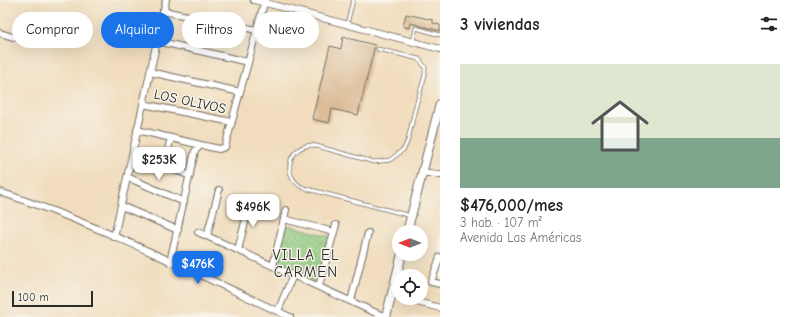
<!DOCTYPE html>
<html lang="es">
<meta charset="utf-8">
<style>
:root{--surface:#fff;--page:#f2f2f2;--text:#202124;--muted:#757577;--accent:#1a73e8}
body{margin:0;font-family:"Comic Neue",sans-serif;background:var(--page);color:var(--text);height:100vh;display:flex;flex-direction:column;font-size:15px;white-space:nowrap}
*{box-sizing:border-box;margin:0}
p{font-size:13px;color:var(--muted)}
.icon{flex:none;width:22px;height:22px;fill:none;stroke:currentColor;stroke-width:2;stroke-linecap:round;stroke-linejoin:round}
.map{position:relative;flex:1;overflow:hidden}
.details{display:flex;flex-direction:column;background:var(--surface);width:360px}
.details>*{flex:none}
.hud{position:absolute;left:12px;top:12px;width:368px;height:36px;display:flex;gap:8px}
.needle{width:26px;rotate:270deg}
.buttons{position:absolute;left:392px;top:225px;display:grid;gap:8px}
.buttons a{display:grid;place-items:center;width:36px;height:36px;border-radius:50%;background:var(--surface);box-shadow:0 4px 16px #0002;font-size:20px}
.scale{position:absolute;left:12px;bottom:10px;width:81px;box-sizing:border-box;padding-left:4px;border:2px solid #2b2b2b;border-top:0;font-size:11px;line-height:14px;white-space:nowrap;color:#2b2b2b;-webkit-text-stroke:3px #f7f3e8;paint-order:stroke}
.price{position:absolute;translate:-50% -34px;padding:0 9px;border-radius:8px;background:#fff;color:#222;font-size:13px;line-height:26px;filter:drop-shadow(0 1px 2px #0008)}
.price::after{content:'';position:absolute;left:50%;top:24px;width:12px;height:9px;margin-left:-6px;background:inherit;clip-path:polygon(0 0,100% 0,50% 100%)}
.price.on{background:var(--accent);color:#fff}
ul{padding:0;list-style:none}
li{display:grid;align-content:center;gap:8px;height:212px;padding:0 20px}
li span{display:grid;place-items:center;height:124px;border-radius:0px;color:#555}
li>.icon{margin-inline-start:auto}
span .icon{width:72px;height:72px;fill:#fffc;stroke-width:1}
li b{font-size:17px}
h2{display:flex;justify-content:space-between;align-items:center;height:48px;padding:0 20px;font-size:17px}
.chip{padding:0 14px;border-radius:18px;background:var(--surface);box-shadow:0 4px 16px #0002;font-size:14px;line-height:36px}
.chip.on{background:var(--accent);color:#fff}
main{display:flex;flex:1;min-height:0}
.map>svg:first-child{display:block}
</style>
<main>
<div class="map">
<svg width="440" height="317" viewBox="0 0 440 317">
<defs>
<pattern id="park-dots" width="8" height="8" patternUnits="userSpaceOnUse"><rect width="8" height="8" fill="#8bc67a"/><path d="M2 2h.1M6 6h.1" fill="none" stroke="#72a164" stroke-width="1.8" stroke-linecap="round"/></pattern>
</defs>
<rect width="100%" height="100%" fill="#f7f3e8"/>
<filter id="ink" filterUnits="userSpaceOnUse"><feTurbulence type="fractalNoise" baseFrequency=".025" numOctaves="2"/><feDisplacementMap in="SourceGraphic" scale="8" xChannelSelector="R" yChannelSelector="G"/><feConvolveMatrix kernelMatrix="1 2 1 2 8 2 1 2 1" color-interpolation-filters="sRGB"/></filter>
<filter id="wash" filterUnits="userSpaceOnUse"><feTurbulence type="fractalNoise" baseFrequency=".012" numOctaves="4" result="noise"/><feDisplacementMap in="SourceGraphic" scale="16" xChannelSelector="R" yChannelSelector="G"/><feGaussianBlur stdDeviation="0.9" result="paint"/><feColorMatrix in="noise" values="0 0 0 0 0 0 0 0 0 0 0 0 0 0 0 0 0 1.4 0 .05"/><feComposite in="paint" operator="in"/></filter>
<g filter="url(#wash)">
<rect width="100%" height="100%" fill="#f1ddbd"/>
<path fill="url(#park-dots)" stroke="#5b7852" d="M 284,224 L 329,236 L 317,283 L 274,264 Z"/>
<g id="blocks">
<path fill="#dbbb95" d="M 406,14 L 433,20 L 433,23 L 440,25 L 440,31 L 410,23 L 409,28 L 403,26 Z
M 343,37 L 375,45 L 358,115 L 332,109 L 329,123 L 312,119 L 330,46 L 341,49 Z"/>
</g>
</g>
<g filter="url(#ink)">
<use href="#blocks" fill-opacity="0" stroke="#70695e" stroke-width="1"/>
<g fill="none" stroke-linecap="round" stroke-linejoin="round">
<defs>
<path id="service" d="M 347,24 L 353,0
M 413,41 L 416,28 L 440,35
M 378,49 L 419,59 L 425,67 L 425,75 L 415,109 L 408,140 L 404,149 L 390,160 L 374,162 L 313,145 C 287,145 281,178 304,188 L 411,216"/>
<path id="minor" d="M 254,0 L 440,49
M 163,11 L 257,30
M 0,33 L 13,37
M 157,41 L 248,62
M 194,49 L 200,18
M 150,72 L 240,92
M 143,104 L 232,122
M 137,130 L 201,145
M 133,151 L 190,176
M 164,164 L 171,138
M 423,172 L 440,175
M 127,177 L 184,202
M 0,192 C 100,225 195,273 290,317
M 121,206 L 178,230
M 284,219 L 334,232
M 198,232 L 385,317
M 207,236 L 219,190
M 114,237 L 166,0
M 238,250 L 250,202
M 440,257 L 431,282 L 440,284
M 170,262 L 195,151 L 201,145 L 219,149 L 225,147 L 265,0
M 273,266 L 286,210
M 319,286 L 336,225
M 401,298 L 440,308
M 351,301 L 368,233
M 278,311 L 293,275"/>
<path id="tertiary" d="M 407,232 L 440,104
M 386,317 L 402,254"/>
</defs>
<use href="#service" stroke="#70695e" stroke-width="4.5"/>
<use href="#minor" stroke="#70695e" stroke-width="8"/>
<use href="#tertiary" stroke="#70695e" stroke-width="10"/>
<use href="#service" stroke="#fff" stroke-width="3"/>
<use href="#minor" stroke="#fff" stroke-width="6"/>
<use href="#tertiary" stroke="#fff" stroke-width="8"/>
</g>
</g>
<g text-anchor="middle" stroke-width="3" stroke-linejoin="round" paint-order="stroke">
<g font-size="14" fill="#2b2b2b" stroke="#f7f3e8">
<text transform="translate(190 101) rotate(12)" y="5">LOS OLIVOS</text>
</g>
<g font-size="15" letter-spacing="1" fill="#2b2b2b" stroke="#f7f3e8">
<text x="306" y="260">VILLA EL<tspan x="306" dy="17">CARMEN</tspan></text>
</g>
</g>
</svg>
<div class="buttons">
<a><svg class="needle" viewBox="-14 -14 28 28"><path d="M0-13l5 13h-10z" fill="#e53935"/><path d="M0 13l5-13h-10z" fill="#757577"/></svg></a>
<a><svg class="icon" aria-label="locate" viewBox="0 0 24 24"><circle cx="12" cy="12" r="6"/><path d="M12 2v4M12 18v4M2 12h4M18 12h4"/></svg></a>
</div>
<div class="scale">100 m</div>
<b class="price" style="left:159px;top:181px">$253K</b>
<b class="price" style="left:253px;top:228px">$496K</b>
<b class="price on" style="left:198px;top:285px">$476K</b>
<div class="hud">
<a class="chip">Comprar</a>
<a class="chip on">Alquilar</a>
<a class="chip">Filtros</a>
<a class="chip">Nuevo</a>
</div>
</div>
<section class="details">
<h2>3 viviendas<svg class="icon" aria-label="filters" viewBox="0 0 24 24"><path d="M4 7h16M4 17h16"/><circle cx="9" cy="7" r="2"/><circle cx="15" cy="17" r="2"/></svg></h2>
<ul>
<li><span style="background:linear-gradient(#dfe7d0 60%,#7fa58c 0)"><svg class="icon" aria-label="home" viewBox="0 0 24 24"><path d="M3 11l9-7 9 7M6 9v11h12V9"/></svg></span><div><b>$476,000/mes</b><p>3 hab. · 107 m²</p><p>Avenida Las Américas</p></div></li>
</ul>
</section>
</main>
